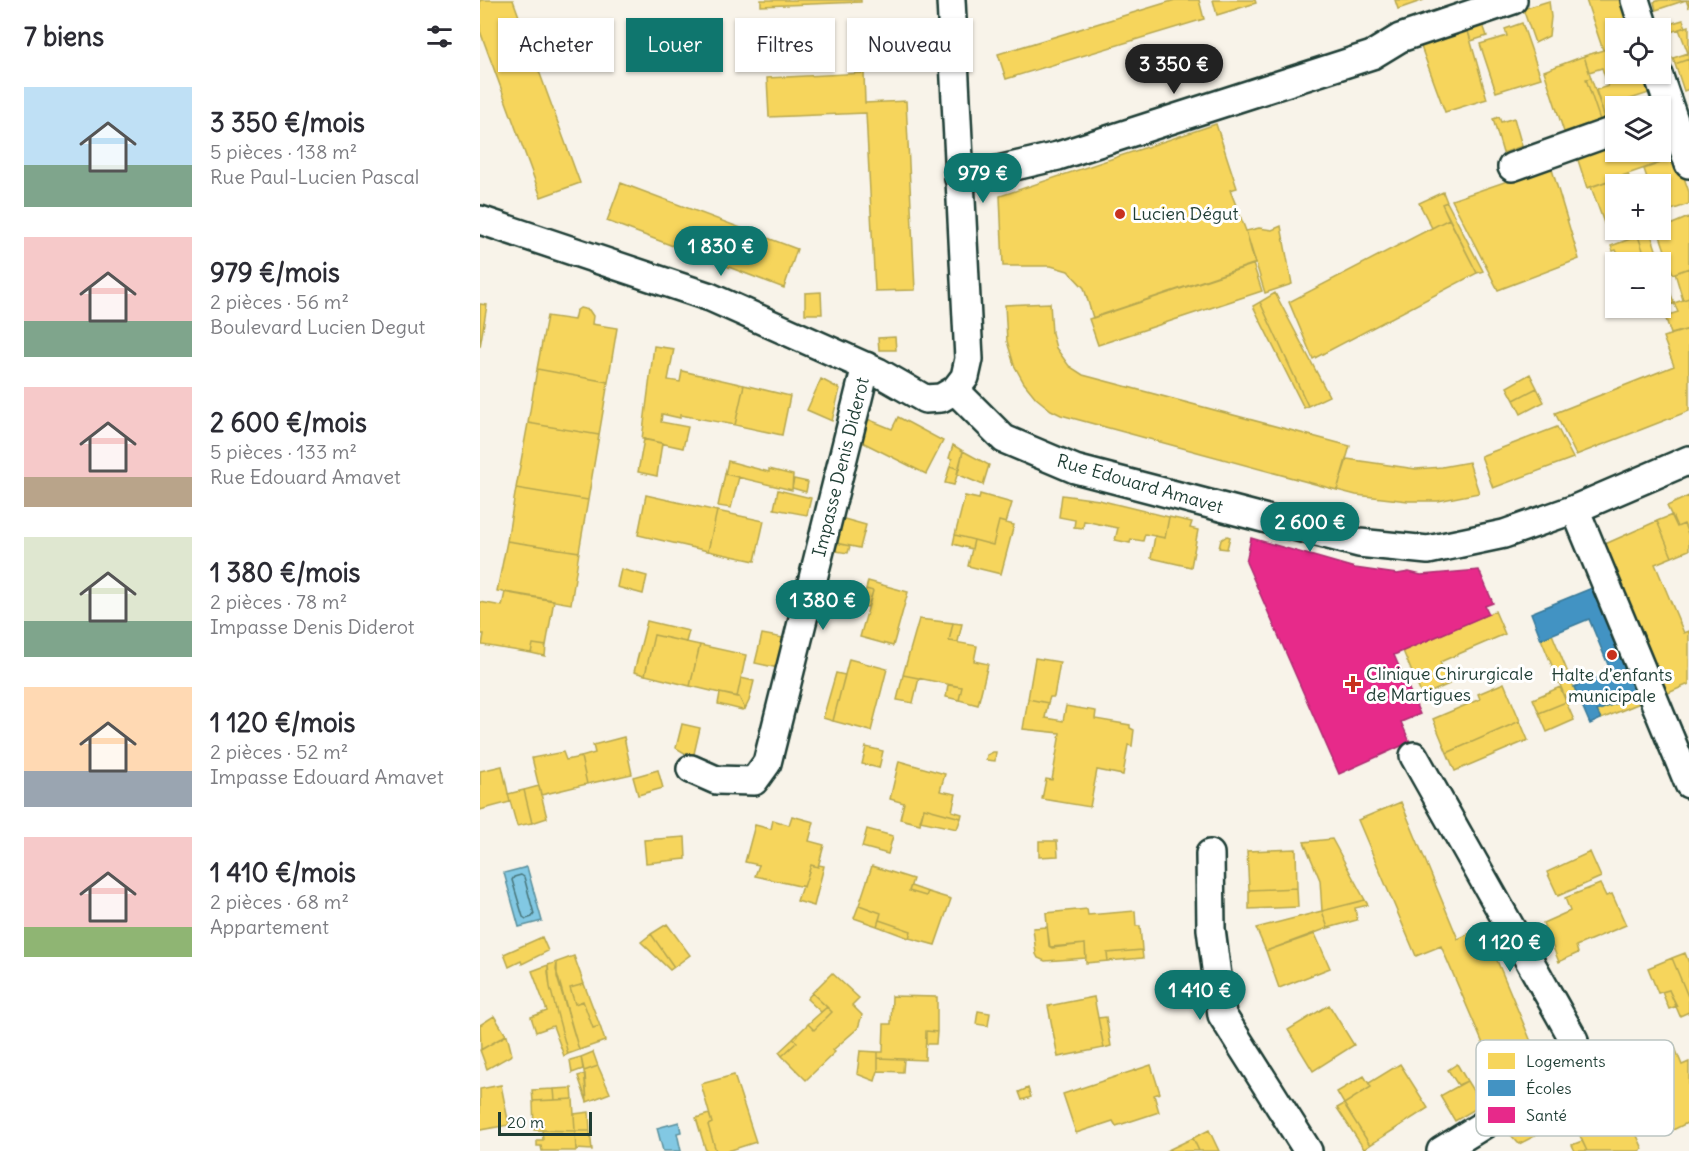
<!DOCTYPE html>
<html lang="fr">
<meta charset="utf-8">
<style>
:root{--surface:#fff;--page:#f2f2f3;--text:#2b2b33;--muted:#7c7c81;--accent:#0f766e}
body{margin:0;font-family:Delius,sans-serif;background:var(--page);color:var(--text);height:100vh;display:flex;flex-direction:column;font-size:22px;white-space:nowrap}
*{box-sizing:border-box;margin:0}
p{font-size:20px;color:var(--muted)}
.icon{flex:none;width:33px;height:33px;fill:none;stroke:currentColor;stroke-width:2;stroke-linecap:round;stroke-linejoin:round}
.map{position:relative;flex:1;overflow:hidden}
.panel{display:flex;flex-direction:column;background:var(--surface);width:480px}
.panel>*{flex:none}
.hud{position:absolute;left:18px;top:18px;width:570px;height:54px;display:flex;gap:12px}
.fabs{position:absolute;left:1125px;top:18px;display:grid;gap:12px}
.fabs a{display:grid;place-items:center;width:66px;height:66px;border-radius:0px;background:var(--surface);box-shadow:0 2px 4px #0004;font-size:30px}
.scale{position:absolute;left:18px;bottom:15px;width:94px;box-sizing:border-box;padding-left:6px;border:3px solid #1f3d34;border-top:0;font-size:16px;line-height:21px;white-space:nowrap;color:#1f3d34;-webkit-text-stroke:4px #fff;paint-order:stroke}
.price{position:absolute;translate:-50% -51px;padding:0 14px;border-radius:21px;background:var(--accent);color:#fff;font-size:20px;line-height:39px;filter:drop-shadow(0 2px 3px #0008)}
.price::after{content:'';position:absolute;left:50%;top:36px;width:18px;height:14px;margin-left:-9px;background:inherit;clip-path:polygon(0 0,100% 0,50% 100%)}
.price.current{background:#222;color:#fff}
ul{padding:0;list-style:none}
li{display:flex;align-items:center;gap:18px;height:150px;padding:0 24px}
li span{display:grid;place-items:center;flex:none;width:168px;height:120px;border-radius:0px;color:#555}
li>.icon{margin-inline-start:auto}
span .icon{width:72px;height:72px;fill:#fffc;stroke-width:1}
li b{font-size:26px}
h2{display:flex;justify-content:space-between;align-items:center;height:72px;padding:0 24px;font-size:26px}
.pill{padding:0 21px;border-radius:0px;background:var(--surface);box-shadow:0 2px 4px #0004;font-size:21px;line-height:54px}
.pill.current{background:var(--accent);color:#fff}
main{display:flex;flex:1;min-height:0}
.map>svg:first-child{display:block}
</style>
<main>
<section class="panel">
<h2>7 biens<svg class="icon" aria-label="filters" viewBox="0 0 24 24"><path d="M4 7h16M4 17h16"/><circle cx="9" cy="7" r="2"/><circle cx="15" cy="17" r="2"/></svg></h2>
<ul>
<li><span style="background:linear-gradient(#bfe0f5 65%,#7fa58c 0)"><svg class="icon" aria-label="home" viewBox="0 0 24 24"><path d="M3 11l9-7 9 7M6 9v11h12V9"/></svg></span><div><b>3 350 €/mois</b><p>5 pièces · 138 m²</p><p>Rue Paul-Lucien Pascal</p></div></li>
<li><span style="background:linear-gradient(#f6c9c9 70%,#7fa58c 0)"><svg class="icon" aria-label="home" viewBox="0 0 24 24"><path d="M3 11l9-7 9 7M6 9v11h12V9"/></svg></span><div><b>979 €/mois</b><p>2 pièces · 56 m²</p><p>Boulevard Lucien Degut</p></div></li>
<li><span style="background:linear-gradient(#f6c9c9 75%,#b9a48a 0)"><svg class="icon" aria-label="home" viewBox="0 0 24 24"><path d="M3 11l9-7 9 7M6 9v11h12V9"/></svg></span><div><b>2 600 €/mois</b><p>5 pièces · 133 m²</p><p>Rue Edouard Amavet</p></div></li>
<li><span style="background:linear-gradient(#dfe7d0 70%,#7fa58c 0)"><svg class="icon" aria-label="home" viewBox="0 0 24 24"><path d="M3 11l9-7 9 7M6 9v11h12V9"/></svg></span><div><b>1 380 €/mois</b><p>2 pièces · 78 m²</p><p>Impasse Denis Diderot</p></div></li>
<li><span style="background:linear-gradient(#ffd9b3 70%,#9aa5b1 0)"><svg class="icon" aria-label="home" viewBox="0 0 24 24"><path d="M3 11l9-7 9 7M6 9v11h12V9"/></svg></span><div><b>1 120 €/mois</b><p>2 pièces · 52 m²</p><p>Impasse Edouard Amavet</p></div></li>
<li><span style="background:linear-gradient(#f6c9c9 75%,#8fb573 0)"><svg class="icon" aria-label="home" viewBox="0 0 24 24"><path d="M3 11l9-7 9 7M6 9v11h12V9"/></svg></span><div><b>1 410 €/mois</b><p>2 pièces · 68 m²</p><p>Appartement</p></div></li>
</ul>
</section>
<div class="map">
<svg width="1209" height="1151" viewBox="0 0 1209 1151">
<rect width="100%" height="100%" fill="#f8f3e9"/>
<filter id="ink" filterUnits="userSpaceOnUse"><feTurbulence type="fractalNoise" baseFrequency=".0167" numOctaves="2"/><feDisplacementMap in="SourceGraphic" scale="12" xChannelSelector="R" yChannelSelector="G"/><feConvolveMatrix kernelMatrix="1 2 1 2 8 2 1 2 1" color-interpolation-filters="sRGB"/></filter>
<g filter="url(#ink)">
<path fill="#82c8e3" stroke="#5a909d" stroke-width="1.5" d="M 47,867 L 62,921 L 39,927 L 24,873 Z
M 199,1122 L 201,1132 L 197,1133 L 201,1151 L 183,1151 L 177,1128 Z"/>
<path fill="#f6d55c" stroke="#b6a750" stroke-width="1.5" d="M 0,0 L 33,0 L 100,183 L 61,197 L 0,31 Z
M 281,0 L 381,0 L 381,2 L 281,6 Z
M 695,0 L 719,0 L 724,19 L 526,79 L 518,54 Z
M 733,0 L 775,0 L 776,3 L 737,15 Z
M 915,0 L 944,0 L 918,9 Z
M 1106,0 L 1144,0 L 1154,28 L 1136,28 L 1136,46 L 1123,50 Z
M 1180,0 L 1209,0 L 1209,8 L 1206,0 L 1176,10 L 1174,2 Z
M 1069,1 L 1071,17 L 1069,36 L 1055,43 L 1043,9 Z
M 1203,20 L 1206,27 L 1184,34 L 1182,26 Z
M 1002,22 L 1007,36 L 991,41 L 987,28 Z
M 1042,23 L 1061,78 L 1016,92 L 1000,44 L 1027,36 L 1025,29 Z
M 1209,26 L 1209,53 L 1208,53 L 1199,29 Z
M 987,28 L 1007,99 L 965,112 L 940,44 Z
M 1136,46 L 1136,74 L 1169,74 L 1175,91 L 1135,104 L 1136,114 L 1125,118 L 1116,90 L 1128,86 L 1122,68 L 1109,72 L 1104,56 Z
M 1208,53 L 1209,59 L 1195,64 L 1193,58 Z
M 1104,56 L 1111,78 L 1106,79 L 1120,120 L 1084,132 L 1064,71 Z
M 1209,59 L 1209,89 L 1204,91 L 1195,64 Z
M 384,73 L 385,103 L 426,101 L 435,290 L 395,291 L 386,113 L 289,117 L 287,78 Z
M 1111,78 L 1125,118 L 1120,120 L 1106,79 Z
M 1019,117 L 1021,122 L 1034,118 L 1042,146 L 1023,153 L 1013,119 Z
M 736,124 L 757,188 L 750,190 L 766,231 L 775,264 L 613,318 L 604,288 L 588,271 L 571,266 L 523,266 L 520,196 Z
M 1187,127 L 1197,157 L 1107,188 L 1097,157 L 1136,144 L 1136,152 L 1180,152 L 1180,129 Z
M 1197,157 L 1209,192 L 1209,204 L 1180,214 L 1180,184 L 1169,184 L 1164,169 Z
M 1071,166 L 1099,259 L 1018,290 L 972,200 Z
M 1148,174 L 1152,184 L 1136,184 L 1136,230 L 1141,230 L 1128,234 L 1111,187 Z
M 141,183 L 317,249 L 304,288 L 127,221 Z
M 963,192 L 967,202 L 962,204 L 969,219 L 952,228 L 939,203 Z
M 967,202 L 1003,271 L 997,273 L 962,204 Z
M 1209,217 L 1209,268 L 1193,274 L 1178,230 Z
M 969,219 L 997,273 L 833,359 L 809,302 Z
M 801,226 L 812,284 L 785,293 L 766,231 L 779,228 L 792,230 Z
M 1170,231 L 1180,262 L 1167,262 L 1158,236 Z
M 1158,236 L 1167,262 L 1152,262 L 1149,255 L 1140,259 L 1136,250 L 1133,251 L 1131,246 Z
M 773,264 L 782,291 L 618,345 L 609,319 Z
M 1209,268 L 1209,298 L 1203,300 L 1195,273 Z
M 1185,277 L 1194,303 L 1182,308 L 1180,278 Z
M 341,292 L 342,314 L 325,314 L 325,293 Z
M 795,293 L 849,396 L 828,406 L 780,302 Z
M 1209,298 L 1209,329 L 1191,334 L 1185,316 L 1198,312 L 1194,303 Z
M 780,302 L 828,406 L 824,408 L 773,306 Z
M 570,303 L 572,333 L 576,348 L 589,366 L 603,375 L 870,446 L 857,490 L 581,415 L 571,410 L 556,398 L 544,383 L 534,365 L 527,341 L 525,305 Z
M 0,304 L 7,305 L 0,347 Z
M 100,308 L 109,310 L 113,316 L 112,324 L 137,328 L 128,382 L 57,369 L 67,316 L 94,320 L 96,311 Z
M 1209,329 L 1209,411 L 1096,455 L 1075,413 L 1194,366 L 1183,337 Z
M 415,337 L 416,350 L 399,350 L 398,338 Z
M 174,346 L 194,349 L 188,380 L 200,382 L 202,371 L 264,385 L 255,425 L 200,415 L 200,418 L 182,414 L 181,422 L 208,427 L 203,448 L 162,439 Z
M 57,369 L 128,382 L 119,435 L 48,423 Z
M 1050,374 L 1057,388 L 1034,400 L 1027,387 Z
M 341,379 L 360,389 L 352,421 L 327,410 Z
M 264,385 L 310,396 L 302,435 L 255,425 Z
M 1057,388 L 1064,402 L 1041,414 L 1034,400 Z
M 418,417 L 463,441 L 446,474 L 378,440 L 385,418 L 412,429 Z
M 48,423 L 119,435 L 108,500 L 36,488 Z
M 1077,427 L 1093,458 L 1013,488 L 1001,456 Z
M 164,439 L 182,443 L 177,476 L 158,472 Z
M 473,445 L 483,451 L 479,469 L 470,466 L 472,459 L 469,458 Z
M 483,451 L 509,465 L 503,485 L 477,474 Z
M 867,459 L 936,469 L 962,467 L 989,462 L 999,493 L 958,501 L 928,501 L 876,495 L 857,490 Z
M 248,461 L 289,472 L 289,469 L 313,475 L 312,490 L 245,474 Z
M 470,466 L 479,469 L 474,485 L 465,483 Z
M 245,474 L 259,477 L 251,508 L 238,506 Z
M 314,479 L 328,482 L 326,492 L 312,488 Z
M 36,488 L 108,500 L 99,552 L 27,541 Z
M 298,490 L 331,498 L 327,515 L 294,509 Z
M 500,494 L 532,503 L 526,523 L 519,521 L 513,545 L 475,535 L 485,496 L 499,499 Z
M 166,495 L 237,511 L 228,551 L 158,535 Z
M 582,495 L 619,500 L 689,517 L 685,538 L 665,534 L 663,541 L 651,539 L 650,543 L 635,540 L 638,528 L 604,521 L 603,528 L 594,527 L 595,520 L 579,517 Z
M 1209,496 L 1209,536 L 1204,524 L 1197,527 L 1187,506 Z
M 237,511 L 284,521 L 275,561 L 228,551 Z
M 1192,515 L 1197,527 L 1204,524 L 1209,536 L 1209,550 L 1192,557 L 1177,521 Z
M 357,517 L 386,525 L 380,548 L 351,542 Z
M 689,517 L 712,522 L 710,528 L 718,530 L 711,567 L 671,558 L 675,536 L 685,538 Z
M 519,521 L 534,525 L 521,574 L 488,566 L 494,540 L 513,545 Z
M 1177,521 L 1192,557 L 1175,564 L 1204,633 L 1209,631 L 1209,684 L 1186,694 L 1123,545 Z
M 475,535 L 494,540 L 492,549 L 473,544 Z
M 747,536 L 750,537 L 747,549 L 739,548 L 741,540 Z
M 27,541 L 99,552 L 91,604 L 17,591 Z
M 351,542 L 370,546 L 368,553 L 349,550 Z
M 141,569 L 167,576 L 163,594 L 137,587 Z
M 388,581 L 428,592 L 413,646 L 380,637 L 393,591 L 386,589 Z
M 386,589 L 393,591 L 388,607 L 381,606 Z
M 25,592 L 74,600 L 66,646 L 53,644 L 51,653 L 2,645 L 4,634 L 0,634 L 0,602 L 22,606 Z
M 1015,611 L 1025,634 L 960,662 L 969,684 L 942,696 L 923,651 Z
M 439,619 L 473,623 L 469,641 L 497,646 L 494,661 L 508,664 L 498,705 L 479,700 L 482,687 L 423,675 Z
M 167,621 L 209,631 L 206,642 L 174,635 L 165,675 L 154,672 Z
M 473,623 L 482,624 L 478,642 L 469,641 Z
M 282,634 L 309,639 L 303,669 L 275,663 Z
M 1072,634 L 1099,700 L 1088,704 L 1061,639 Z
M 174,635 L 220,645 L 210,686 L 165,675 Z
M 53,644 L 66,646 L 65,656 L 51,653 Z
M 220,645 L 266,655 L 257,697 L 210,686 Z
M 555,658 L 580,662 L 574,697 L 570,697 L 568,703 L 548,699 Z
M 369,659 L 407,669 L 391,731 L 353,721 Z
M 356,673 L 365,675 L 353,721 L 343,718 Z
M 423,675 L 439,678 L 433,703 L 417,700 Z
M 261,678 L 274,681 L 269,701 L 265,709 L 259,697 L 257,697 Z
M 1024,683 L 1040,721 L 967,753 L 953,719 L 1000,699 L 998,694 Z
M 468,685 L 482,687 L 479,700 L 466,697 Z
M 1080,687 L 1086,702 L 1059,713 L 1053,699 Z
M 240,693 L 259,697 L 265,709 L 262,710 L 238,704 Z
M 1156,695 L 1160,703 L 1121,719 L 1117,711 Z
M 548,699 L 568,703 L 565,718 L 583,721 L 586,706 L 616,711 L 615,719 L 650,725 L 650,728 L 654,730 L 652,746 L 648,745 L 643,775 L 617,770 L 610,807 L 562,799 L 566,779 L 572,780 L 580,733 L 543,729 Z
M 1086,702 L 1094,720 L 1067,732 L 1059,713 Z
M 1040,721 L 1048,740 L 975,771 L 967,753 Z
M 202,724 L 220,728 L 213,758 L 196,748 Z
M 144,737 L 152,774 L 107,784 L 101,757 L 115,753 L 113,745 Z
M 386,747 L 403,751 L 399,768 L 382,764 Z
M 83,752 L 86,760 L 101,757 L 107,784 L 61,795 L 52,758 Z
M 513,752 L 516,752 L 515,761 L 506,760 L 507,755 Z
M 419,761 L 465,774 L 460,791 L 476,794 L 472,811 L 482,814 L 481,818 L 444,808 L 440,824 L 420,819 L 424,803 L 410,799 Z
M 22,766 L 30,802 L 0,810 L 0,771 Z
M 178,770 L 183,788 L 158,795 L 153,777 Z
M 59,786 L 67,818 L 52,823 L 44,790 Z
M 44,790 L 52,823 L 37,826 L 28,794 Z
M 921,802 L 978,939 L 1003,927 L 1060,1063 L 1019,1081 L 961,946 L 936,956 L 878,820 Z
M 444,808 L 481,818 L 477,829 L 440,821 Z
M 312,816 L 334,822 L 329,841 L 344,845 L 338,867 L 331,865 L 324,887 L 275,876 L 279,865 L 265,862 L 275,825 L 291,829 L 293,820 L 309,825 Z
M 387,829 L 413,836 L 408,854 L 382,847 Z
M 205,837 L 206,859 L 166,863 L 164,840 Z
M 852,839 L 885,900 L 842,911 L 840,880 L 824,842 Z
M 559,841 L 577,841 L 578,856 L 559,857 Z
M 816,849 L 817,888 L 769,890 L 767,851 Z
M 1110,852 L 1121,877 L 1078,896 L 1067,872 Z
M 331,865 L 338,867 L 339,865 L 344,866 L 334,906 L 317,901 L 322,886 L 324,887 Z
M 392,866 L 433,879 L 429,891 L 446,896 L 448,892 L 471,899 L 455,945 L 429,938 L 431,931 L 399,920 L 401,913 L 379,905 Z
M 1120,884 L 1126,896 L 1132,894 L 1146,925 L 1096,946 L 1098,953 L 1079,962 L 1063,923 L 1090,911 L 1085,898 Z
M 431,886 L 448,892 L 446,896 L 429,891 Z
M 817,888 L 818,907 L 769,909 L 769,890 Z
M 885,900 L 888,905 L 875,908 L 877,920 L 848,928 L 842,911 Z
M 379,905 L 401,913 L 397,926 L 374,918 Z
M 607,909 L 608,915 L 655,911 L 656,926 L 660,926 L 662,950 L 627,953 L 628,961 L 606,963 L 605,944 L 572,948 L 569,946 L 566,913 Z
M 842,911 L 848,928 L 786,951 L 776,928 Z
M 399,920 L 431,931 L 429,938 L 397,926 Z
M 187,924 L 210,955 L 194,967 L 171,934 Z
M 567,927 L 570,947 L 605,944 L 606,958 L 565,961 L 558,958 L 556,954 L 553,928 Z
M 171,934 L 194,967 L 190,970 L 161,942 Z
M 835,934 L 850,968 L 799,988 L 786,951 Z
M 62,937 L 68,951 L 42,964 L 41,961 L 29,967 L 24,954 Z
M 662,950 L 663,958 L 628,961 L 627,953 Z
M 1205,953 L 1209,963 L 1209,999 L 1192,958 Z
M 94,956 L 104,984 L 90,988 L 95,1004 L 103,1001 L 113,1028 L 120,1026 L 125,1041 L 99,1050 L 76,970 L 77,962 Z
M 1192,958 L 1209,999 L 1209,1012 L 1200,1016 L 1189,990 L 1178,993 L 1168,968 Z
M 77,962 L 77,977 L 99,1050 L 88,1054 L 70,987 L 68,972 L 68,965 Z
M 68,965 L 70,987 L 88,1054 L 84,1056 L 73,1026 L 56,1032 L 51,1017 L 67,1011 L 52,971 Z
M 352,973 L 379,998 L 372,1005 L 382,1015 L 378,1028 L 353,1050 L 355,1052 L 326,1080 L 302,1056 L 317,1042 L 313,1039 L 328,1024 L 334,1030 L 352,1012 L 332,993 Z
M 104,984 L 120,1026 L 113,1028 L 103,1001 L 95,1004 L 90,988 Z
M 1189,990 L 1197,1006 L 1189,1009 L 1182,992 Z
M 332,993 L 347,1007 L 341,1012 L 327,999 Z
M 412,996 L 457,997 L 457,1032 L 446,1031 L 445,1060 L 398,1058 L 398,1052 L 403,1052 L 404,1024 L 411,1024 Z
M 614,997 L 624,1048 L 578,1057 L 568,1006 Z
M 849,1005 L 874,1045 L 833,1071 L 808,1030 Z
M 347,1007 L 352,1012 L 334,1030 L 328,1024 Z
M 498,1011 L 510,1013 L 508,1026 L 496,1024 Z
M 14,1016 L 26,1035 L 1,1050 L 0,1025 Z
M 626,1017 L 631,1046 L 624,1048 L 618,1018 Z
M 446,1031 L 457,1032 L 456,1044 L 446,1044 Z
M 27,1035 L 32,1055 L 7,1069 L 0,1050 Z
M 313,1039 L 317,1042 L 302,1056 L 299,1052 Z
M 1193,1043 L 1202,1065 L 1209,1062 L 1209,1122 L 1193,1130 L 1170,1080 L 1162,1084 L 1152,1062 Z
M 380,1051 L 398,1052 L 398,1071 L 395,1081 L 377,1074 Z
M 113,1052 L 118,1066 L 104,1071 L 101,1057 Z
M 101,1057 L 103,1069 L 92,1073 L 90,1060 Z
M 398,1058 L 424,1059 L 423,1072 L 398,1071 Z
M 920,1064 L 948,1108 L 890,1145 L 864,1104 L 891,1087 L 889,1083 Z
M 977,1064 L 987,1081 L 978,1085 L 968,1070 Z
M 671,1065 L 680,1093 L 674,1095 L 679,1112 L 636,1126 L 633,1121 L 596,1133 L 583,1094 Z
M 118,1066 L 130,1093 L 107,1102 L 104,1071 Z
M 105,1074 L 107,1102 L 98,1076 Z
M 254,1075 L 276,1142 L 248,1151 L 236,1151 L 228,1125 L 232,1123 L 221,1084 Z
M 884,1076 L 891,1087 L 864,1104 L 857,1092 Z
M 987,1081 L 1002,1105 L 975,1121 L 960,1096 Z
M 1108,1083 L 1116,1101 L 1132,1094 L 1145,1122 L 1150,1120 L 1163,1149 L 1159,1151 L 1107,1151 L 1090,1114 L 1080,1119 L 1072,1099 Z
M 21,1085 L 29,1125 L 0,1130 L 0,1089 Z
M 92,1088 L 93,1099 L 75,1100 L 74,1089 Z
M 548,1088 L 551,1097 L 542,1100 L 539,1092 Z
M 74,1089 L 75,1100 L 53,1101 L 52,1090 Z
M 93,1099 L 95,1131 L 54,1130 L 53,1101 Z
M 864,1104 L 890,1145 L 884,1149 L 857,1108 Z
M 1045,1111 L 1057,1135 L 1039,1144 L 1020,1123 Z
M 109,1112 L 110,1131 L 95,1131 L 94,1114 Z
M 229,1114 L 232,1123 L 228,1125 L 236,1151 L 226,1151 L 216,1118 Z
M 62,1130 L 95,1131 L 96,1151 L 62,1151 L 61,1146 L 57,1146 L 57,1140 L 63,1140 Z
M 729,1130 L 739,1151 L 719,1151 L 713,1138 Z
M 95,1131 L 110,1131 L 112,1150 L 96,1149 Z
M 713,1138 L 719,1151 L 686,1151 Z
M 1102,1141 L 1107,1151 L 1095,1151 L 1092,1145 Z"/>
<path fill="#4393c3" stroke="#387998" stroke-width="1.5" d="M 1112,588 L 1156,695 L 1117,711 L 1121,719 L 1110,724 L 1094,687 L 1131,672 L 1109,619 L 1061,639 L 1051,613 Z"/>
<path fill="#e7298a" stroke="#ab2f70" stroke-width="1.5" d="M 771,538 L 875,568 L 917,574 L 929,572 L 941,575 L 999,570 L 1013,603 L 1005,606 L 1009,614 L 914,655 L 940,714 L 921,722 L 930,742 L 859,774 L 766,562 Z"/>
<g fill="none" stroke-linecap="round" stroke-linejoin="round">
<path stroke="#47757a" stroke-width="1.5" d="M 41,875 L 44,877 L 54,914 L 52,917 L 46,919 L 43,917 L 32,880 L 34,877 Z"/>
<defs>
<path id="minor" d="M 1155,0 L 1164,28
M 1178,74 L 1209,164
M 1032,167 L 1136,130
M 479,179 L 578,156 L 892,55 L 920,38 L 1033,0
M 0,220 L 230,297 L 398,372 L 445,399 L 461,398 L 475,390 L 485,377 L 489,359 L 471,0
M 475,390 L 524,439 L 595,469 L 879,543 L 948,550 L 1024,534 L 1095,509 L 1209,460
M 1095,509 L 1209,784
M 934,756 L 1094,1040 L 1089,1072 L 961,1151
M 211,769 L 236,780 L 274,781 L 287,763 L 386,366
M 730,854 L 731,929 L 742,1015 L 828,1151"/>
</defs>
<use href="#minor" stroke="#1f3d34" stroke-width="32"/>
<use href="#minor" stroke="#fff" stroke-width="27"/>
</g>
</g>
<g fill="#c8321e" stroke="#fff" stroke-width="2">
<circle cx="640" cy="214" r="6"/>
<circle cx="1132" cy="655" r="6"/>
<path d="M870 675h6v6h6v6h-6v6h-6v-6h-6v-6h6z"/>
</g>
<g text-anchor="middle" stroke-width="6" stroke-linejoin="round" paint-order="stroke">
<g font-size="18" fill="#1f3d34" stroke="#fff" text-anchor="start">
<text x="652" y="220">Lucien Dégut</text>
<text x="886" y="680">Clinique Chirurgicale<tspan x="886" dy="21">de Martigues</tspan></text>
<text x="1132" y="681" text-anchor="middle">Halte d'enfants<tspan x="1132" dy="21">municipale</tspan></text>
</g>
<g font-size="18" fill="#1f3d34" stroke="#fff">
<text transform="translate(361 467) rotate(-76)" y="6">Impasse Denis Diderot</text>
<text transform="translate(660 484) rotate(16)" y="6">Rue Edouard Amavet</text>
</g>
</g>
<rect x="996" y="1040" width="198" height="96" rx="9" fill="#fff" stroke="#bcc5c2" stroke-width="1.5"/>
<rect x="1008" y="1053" width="27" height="16" fill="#f6d55c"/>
<rect x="1008" y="1080" width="27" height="16" fill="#4393c3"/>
<rect x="1008" y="1107" width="27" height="16" fill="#e7298a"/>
<g font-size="16" fill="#1f3d34">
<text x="1046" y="1067">Logements</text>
<text x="1046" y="1094">Écoles</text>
<text x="1046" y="1121">Santé</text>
</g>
</svg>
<div class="fabs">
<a><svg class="icon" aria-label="locate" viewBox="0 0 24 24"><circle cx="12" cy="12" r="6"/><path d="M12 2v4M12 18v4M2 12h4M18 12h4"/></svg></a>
<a><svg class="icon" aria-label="layers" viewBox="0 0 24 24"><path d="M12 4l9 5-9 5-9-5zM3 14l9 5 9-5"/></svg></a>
<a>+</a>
<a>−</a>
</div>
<div class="scale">20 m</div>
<b class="price current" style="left:694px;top:95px">3 350 €</b>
<b class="price" style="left:503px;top:204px">979 €</b>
<b class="price" style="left:241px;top:277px">1 830 €</b>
<b class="price" style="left:830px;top:553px">2 600 €</b>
<b class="price" style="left:343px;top:631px">1 380 €</b>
<b class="price" style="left:1030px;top:973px">1 120 €</b>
<b class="price" style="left:720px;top:1021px">1 410 €</b>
<div class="hud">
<a class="pill">Acheter</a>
<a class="pill current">Louer</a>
<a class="pill">Filtres</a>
<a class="pill">Nouveau</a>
</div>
</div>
</main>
